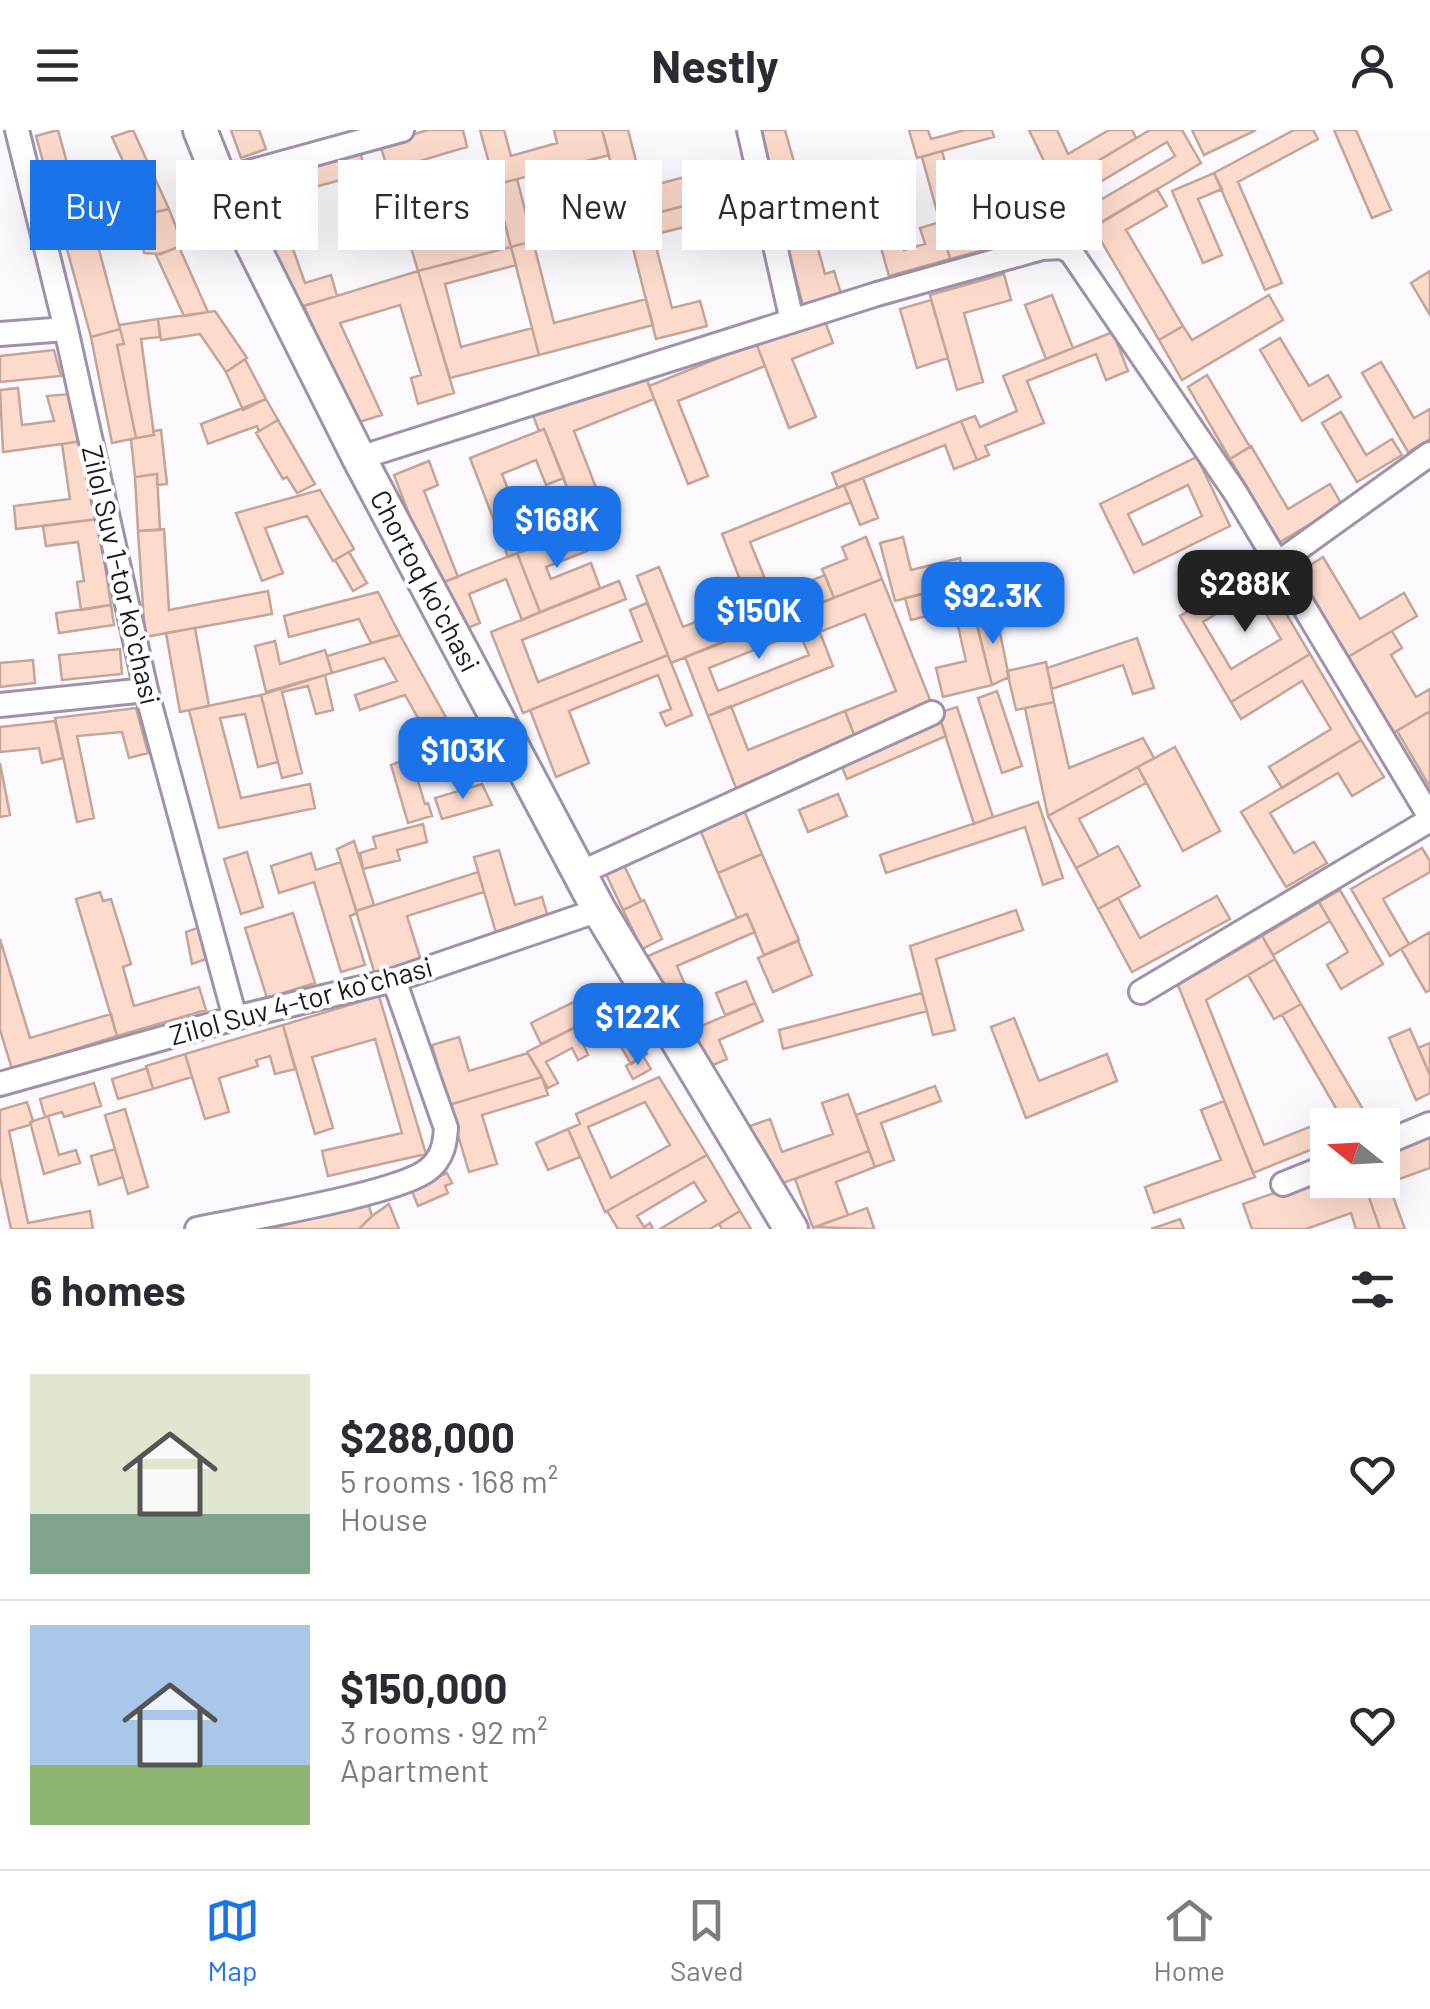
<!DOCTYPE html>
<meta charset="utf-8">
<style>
:root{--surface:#fff;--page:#f2f2f3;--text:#2b2b33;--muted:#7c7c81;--line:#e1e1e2;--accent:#1a73e8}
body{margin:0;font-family:Barlow,sans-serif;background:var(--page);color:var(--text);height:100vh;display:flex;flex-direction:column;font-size:38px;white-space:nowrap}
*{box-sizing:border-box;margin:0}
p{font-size:32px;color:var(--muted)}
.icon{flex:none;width:55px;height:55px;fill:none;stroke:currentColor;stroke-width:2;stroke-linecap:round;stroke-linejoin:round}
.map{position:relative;height:1099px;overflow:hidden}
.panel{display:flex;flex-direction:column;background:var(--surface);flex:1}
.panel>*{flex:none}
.top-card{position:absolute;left:30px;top:30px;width:1370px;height:90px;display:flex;gap:20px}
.needle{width:65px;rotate:288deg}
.controls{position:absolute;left:1310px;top:978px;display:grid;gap:20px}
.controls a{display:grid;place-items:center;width:90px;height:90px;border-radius:0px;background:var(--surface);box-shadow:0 10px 40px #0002;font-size:50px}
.price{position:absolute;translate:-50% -85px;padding:0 22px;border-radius:20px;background:var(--accent);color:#fff;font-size:32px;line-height:65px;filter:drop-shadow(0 2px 5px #0008)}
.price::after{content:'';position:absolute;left:50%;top:60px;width:30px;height:22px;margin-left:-15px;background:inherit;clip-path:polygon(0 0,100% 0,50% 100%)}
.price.on{background:#222;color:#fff}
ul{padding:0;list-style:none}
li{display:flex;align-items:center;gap:30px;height:250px;padding:0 30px}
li+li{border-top:2px solid var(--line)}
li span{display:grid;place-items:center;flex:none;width:280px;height:200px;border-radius:0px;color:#555}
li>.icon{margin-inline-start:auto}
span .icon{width:120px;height:120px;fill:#fffc;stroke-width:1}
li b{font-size:42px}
h2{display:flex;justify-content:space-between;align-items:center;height:120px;padding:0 30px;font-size:42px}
.tag{padding:0 35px;border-radius:0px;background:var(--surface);box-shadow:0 10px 40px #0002;font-size:35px;line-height:90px}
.tag.on{background:var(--accent);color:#fff}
header{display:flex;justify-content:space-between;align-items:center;height:130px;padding:0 30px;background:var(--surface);font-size:45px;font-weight:700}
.tabs{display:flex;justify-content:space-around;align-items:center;height:140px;border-top:2px solid var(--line);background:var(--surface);font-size:28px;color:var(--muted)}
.tabs a{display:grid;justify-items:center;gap:5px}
.tabs .on{color:var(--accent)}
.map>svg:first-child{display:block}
</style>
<header><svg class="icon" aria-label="menu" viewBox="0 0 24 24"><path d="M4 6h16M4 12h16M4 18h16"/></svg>Nestly<svg class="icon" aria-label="person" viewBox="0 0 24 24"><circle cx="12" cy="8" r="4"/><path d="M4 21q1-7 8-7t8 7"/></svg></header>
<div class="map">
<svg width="1430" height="1099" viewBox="0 0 1430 1099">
<rect width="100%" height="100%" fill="#fbf8fe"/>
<path fill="#fcdbcc" stroke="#c4a597" stroke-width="2.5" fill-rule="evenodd" d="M 58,0 L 84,95 L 62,101 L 36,6 Z
M 133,0 L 169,79 L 147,84 L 112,7 Z
M 231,0 L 259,0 L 266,19 L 241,28 Z
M 428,0 L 463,0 L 467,17 L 406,35 L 429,116 L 505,95 L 511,117 L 418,141 L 380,14 Z
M 480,0 L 504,0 L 511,26 L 557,13 L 554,0 L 602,0 L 609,25 L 495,55 Z
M 602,0 L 628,0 L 643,58 L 738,33 L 745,60 L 626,91 Z
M 756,0 L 785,0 L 801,57 L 773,64 Z
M 909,0 L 928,0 L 931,9 L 965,0 L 992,0 L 994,7 L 917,28 Z
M 1029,0 L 1057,0 L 1068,24 L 1109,0 L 1132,0 L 1136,8 L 1056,56 Z
M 1150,0 L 1182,0 L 1201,33 L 1084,103 L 1056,56 ZM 1167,12 L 1175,26 L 1090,76 L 1082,63 Z
M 1192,0 L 1256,0 L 1204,25 Z
M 1294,0 L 1313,0 L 1318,9 L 1238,52 L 1282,153 L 1265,160 L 1214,43 Z
M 1334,0 L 1356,0 L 1391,80 L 1372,88 Z
M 359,19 L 366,43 L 275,68 L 305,153 L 331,145 L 337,166 L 296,178 L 249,50 Z
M 942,21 L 964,104 L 1019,88 L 1025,109 L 950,129 L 922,27 Z
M 898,33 L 904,54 L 887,58 L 904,120 L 925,114 L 920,98 L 940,92 L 950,129 L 889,146 L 860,43 Z
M 1214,43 L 1222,59 L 1198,69 L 1222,125 L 1203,133 L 1172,61 Z
M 517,49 L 533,111 L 511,117 L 495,55 Z
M 801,57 L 825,144 L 834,141 L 841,164 L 803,175 L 773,64 Z
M 1157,59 L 1167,76 L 1126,100 L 1183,196 L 1159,210 L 1093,97 Z
M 745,60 L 750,80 L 653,105 L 672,178 L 700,171 L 707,196 L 656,209 L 626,91 Z
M 169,79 L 183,115 L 161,124 L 144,123 L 137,86 Z
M 92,93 L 120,199 L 91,207 L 62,101 Z
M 533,111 L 554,193 L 646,169 L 653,195 L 539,225 L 511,117 Z
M 179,117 L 208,182 L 184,186 L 156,125 Z
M 511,117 L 516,135 L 445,154 L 461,217 L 532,198 L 539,225 L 450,248 L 418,141 Z
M 418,141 L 454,263 L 418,274 L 411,248 L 421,245 L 400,175 L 340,193 L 382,285 L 356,293 L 304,176 Z
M 1430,141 L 1430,185 L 1411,153 Z
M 1004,144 L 1011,170 L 964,183 L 983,252 L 957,260 L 930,165 Z
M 1052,165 L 1073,218 L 1046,229 L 1025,175 Z
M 1269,165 L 1283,190 L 1182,250 L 1159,210 L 1183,196 L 1192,210 Z
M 931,170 L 948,228 L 917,238 L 900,179 Z
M 215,181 L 247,228 L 226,242 L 200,204 L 161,210 L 158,189 Z
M 823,186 L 833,213 L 792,229 L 816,287 L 789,298 L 756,213 Z
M 158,189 L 160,207 L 141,209 L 154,305 L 136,308 L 117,215 L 124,214 L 119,195 Z
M 120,199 L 124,214 L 117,215 L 136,308 L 112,313 L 91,207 Z
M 1113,202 L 1128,241 L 1106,250 L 1096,224 L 1027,251 L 1044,293 L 985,316 L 989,325 L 977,330 L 961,291 L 975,286 L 980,297 L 1017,281 L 1003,246 Z
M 1280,208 L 1309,256 L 1328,245 L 1341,267 L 1302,291 L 1260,220 Z
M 756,213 L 765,236 L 678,271 L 708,346 L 688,354 L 649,256 Z
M 54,220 L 61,246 L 0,252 L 0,226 Z
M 245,229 L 266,269 L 243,280 L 226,242 Z
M 1381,232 L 1414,288 L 1430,279 L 1430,309 L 1408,322 L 1362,243 Z
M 643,239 L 654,269 L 574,301 L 602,373 L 577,383 L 544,299 L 539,301 L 532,283 Z
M 1207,245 L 1250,317 L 1230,329 L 1188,257 Z
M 18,258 L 22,295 L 54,291 L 47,266 L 71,264 L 84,311 L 3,322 L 0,260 Z
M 266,269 L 278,290 L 259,301 L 257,296 L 208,314 L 201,294 Z
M 1341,282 L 1366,325 L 1392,309 L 1402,325 L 1357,352 L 1322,293 Z
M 278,290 L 315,354 L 297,363 L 287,347 L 283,349 L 256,303 Z
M 961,291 L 977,330 L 954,339 L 945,315 L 838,358 L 832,343 Z
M 544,299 L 564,348 L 546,355 L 536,330 L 502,344 L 531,418 L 508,427 L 470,328 Z
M 161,300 L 167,354 L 157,355 L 157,344 L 135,347 L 131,309 L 154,305 L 153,301 Z
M 87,310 L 98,389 L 16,399 L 14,376 L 70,369 L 62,314 Z
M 1251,316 L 1288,379 L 1330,354 L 1342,375 L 1280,412 L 1230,329 Z
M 1197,327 L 1230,396 L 1134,443 L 1100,374 ZM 1188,355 L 1202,386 L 1143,415 L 1128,384 Z
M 429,331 L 438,355 L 424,361 L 458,447 L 436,455 L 394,345 Z
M 157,344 L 160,400 L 138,401 L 135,347 Z
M 863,348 L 878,388 L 860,395 L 844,355 Z
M 844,355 L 851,372 L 750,412 L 772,466 L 825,445 L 834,468 L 759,498 L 722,404 Z
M 320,360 L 354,419 L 333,431 L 307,386 L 265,398 L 283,443 L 262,451 L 236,383 Z
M 98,389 L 111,475 L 81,480 L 77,452 L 84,451 L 78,412 L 46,416 L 43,396 Z
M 164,399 L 169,480 L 268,461 L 272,484 L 145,507 L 138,401 Z
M 578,399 L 587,421 L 546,437 L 551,449 L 591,433 L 600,458 L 540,482 L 517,423 Z
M 866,407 L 882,449 L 834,468 L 822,439 L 847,429 L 842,417 Z
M 903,407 L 911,440 L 960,428 L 966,453 L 895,471 L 880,413 Z
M 349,422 L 367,453 L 353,461 L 335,430 Z
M 517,423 L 540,482 L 522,490 L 506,449 L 469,464 L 480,493 L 455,503 L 436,455 Z
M 1323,427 L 1360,489 L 1404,463 L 1417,486 L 1348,527 L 1298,443 Z
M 659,437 L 683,497 L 748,471 L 759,498 L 671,533 L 637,446 Z
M 1259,438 L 1310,524 L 1231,572 L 1180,486 ZM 1253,462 L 1281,509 L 1231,539 L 1203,492 Z
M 882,449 L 934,580 L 856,610 L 845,581 L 896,561 L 865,484 L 820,502 L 810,477 Z
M 619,451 L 626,469 L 522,510 L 538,552 L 642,511 L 630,480 L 647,473 L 668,525 L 523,583 L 491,502 Z
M 967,453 L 992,555 L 943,567 L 936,538 L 966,531 L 954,479 L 911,490 L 905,468 Z
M 378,462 L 400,505 L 371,513 L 359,489 L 289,507 L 284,486 Z
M 111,475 L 114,495 L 59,503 L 56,483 Z
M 810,477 L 833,536 L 708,586 L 685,527 ZM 799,502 L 809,525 L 718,561 L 709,538 Z
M 996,483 L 1009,547 L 992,555 L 975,488 Z
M 195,498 L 209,576 L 180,582 L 166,503 Z
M 1392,501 L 1402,518 L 1391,525 L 1416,567 L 1430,559 L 1430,581 L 1393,603 L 1348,527 Z
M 400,505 L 458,609 L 436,620 L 405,565 L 360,580 L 355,565 L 397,551 L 384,528 L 332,543 L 327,526 Z
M 1137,508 L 1154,558 L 1133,564 L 1123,535 L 1052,559 L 1047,538 Z
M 275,511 L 280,534 L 325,520 L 332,543 L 266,562 L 255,516 Z
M 120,519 L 122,544 L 62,550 L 59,525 Z
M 1310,524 L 1361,610 L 1282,658 L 1269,637 L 1331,599 L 1302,551 L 1241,589 L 1231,572 Z
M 668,525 L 692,585 L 666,596 L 660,583 L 671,579 L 658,545 L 569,581 L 589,633 L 556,647 L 530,580 Z
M 33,530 L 35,553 L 0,557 L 0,533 Z
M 1046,532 L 1054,572 L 1016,580 L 1007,541 Z
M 325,545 L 333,580 L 316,584 L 308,556 L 282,562 L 302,643 L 282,648 L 261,565 Z
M 997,561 L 1022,636 L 1002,643 L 978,568 Z
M 261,565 L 278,632 L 258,637 L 245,584 L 220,588 L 241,668 L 310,654 L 315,678 L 219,698 L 189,580 Z
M 1054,572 L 1069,638 L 1143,608 L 1154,628 L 1048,686 L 1025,578 Z
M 731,576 L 748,620 L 845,581 L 856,610 L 736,658 L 708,586 Z
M 957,577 L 993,687 L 974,694 L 938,583 Z
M 136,578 L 148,623 L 129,628 L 122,602 L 77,606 L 94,688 L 77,692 L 55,588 Z
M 1430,581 L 1430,657 L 1397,601 Z
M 938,583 L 946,606 L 847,649 L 838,627 Z
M 55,591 L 63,628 L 42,633 L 39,618 L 0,622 L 0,597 Z
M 458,609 L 470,631 L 417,648 L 425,674 L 428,673 L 432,686 L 408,693 L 391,635 Z
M 1361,610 L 1384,647 L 1352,666 L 1338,643 L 1270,683 L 1294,723 L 1314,712 L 1327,733 L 1286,757 L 1241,682 Z
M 1175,617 L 1220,701 L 1183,721 L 1138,637 Z
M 0,633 L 10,685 L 0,687 Z
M 1138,637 L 1146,653 L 1079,689 L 1099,726 L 1076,738 L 1048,686 Z
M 482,654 L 492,675 L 442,689 L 435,668 Z
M 838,664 L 847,686 L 808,702 L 799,680 Z
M 1038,672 L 1063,748 L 1043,755 L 1025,697 L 886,743 L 880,725 Z
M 741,673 L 762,724 L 718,743 L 697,692 Z
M 423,694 L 427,712 L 397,720 L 400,730 L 363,739 L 360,723 L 376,718 L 373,707 Z
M 354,711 L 374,775 L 356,781 L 337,719 Z
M 1118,716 L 1140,756 L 1098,779 L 1076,738 Z
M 1422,718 L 1430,731 L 1430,742 L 1383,769 L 1409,814 L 1390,826 L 1351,759 Z
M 499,720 L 515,775 L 542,767 L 548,787 L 496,803 L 474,727 Z
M 247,722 L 263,777 L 241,784 L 224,729 Z
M 311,723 L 316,740 L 341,732 L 357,783 L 350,786 L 365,835 L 341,842 L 314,752 L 279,763 L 271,736 Z
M 762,724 L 799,810 L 764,825 L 747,784 L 737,788 L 718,743 Z
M 622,731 L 641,771 L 623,780 L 604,740 Z
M 478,742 L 484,762 L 407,786 L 422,834 L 376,848 L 356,781 Z
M 1340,760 L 1383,834 L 1341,859 L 1327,835 L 1348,822 L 1319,772 Z
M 100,762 L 103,771 L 111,769 L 131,834 L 123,837 L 134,876 L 199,857 L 206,880 L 117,906 L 76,769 Z
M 1217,766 L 1230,789 L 1132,842 L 1098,779 L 1118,768 L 1140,808 Z
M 644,770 L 662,809 L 642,819 L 623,780 Z
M 1319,772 L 1330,791 L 1273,825 L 1262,806 Z
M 1016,780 L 1023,800 L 936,829 L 955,900 L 933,905 L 910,816 Z
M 293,783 L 315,853 L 267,868 L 245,798 Z
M 747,784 L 755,802 L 677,836 L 702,895 L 681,905 L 648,826 Z
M 200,797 L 209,828 L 192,834 L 186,802 Z
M 1430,802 L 1430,860 L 1426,862 L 1401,819 Z
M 1262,806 L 1275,829 L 1206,870 L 1264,1015 L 1330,989 L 1333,995 L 1328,995 L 1328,1013 L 1253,1043 L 1178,855 Z
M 0,809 L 30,908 L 111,884 L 117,906 L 12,939 L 0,900 Z
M 798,811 L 812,845 L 773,862 L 758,828 Z
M 1275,829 L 1301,874 L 1274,889 L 1248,845 Z
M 746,851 L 755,873 L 725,885 L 716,863 Z
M 592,863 L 602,884 L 541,914 L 531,893 Z
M 922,863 L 927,881 L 783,919 L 779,900 Z
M 379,866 L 426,1024 L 328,1046 L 322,1021 L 402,1003 L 375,909 L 312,927 L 333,998 L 315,1004 L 283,895 Z
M 755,873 L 763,891 L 719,910 L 727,929 L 708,937 L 692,900 Z
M 1301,874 L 1364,981 L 1344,992 L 1282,885 Z
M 617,877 L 628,902 L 616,908 L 612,899 L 596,906 L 598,911 L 585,916 L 576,897 Z
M 1014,888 L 1039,951 L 1107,924 L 1117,951 L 1026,988 L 991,897 Z
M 283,895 L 295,939 L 275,944 L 270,926 L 256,930 L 258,936 L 219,948 L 229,982 L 205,989 L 185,924 Z
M 576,897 L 588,925 L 578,930 L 572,918 L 546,932 L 558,953 L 548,958 L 527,922 Z
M 633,899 L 647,924 L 631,934 L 616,908 Z
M 1410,899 L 1430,945 L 1430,963 L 1416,970 L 1389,908 Z
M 459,907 L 469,941 L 528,923 L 542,947 L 449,975 L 432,915 Z
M 1430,913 L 1430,945 L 1418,918 Z
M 185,924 L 192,947 L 153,959 L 146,936 Z
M 643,926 L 651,939 L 633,949 L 626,936 Z
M 147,938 L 153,959 L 118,969 L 112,949 Z
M 542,947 L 548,965 L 482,985 L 497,1034 L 469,1042 L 449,975 Z
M 659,947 L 707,1025 L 605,1082 L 568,999 L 580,994 L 576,984 ZM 645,972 L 670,1015 L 611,1048 L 588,997 Z
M 94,953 L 101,976 L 64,987 L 62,982 L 45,987 L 40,969 Z
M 935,956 L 941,971 L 881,993 L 894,1030 L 875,1037 L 856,985 Z
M 848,964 L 869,1021 L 770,1058 L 747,997 L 770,989 L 782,1022 L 833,1004 L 822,973 Z
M 1224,971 L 1255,1047 L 1154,1083 L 1145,1057 L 1221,1030 L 1201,980 Z
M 27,972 L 33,991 L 30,995 L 9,1001 L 28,1093 L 90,1081 L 93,1099 L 11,1099 L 0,1047 L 0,980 Z
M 125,979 L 148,1057 L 128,1064 L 105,985 Z
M 48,986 L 59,1025 L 76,1020 L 80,1033 L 44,1044 L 30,992 Z
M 568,999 L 580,1027 L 548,1040 L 536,1013 Z
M 1430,1007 L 1430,1038 L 1388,1053 L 1405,1099 L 1380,1099 L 1363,1050 L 1382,1050 L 1382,1024 Z
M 115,1019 L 123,1047 L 99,1055 L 91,1026 Z
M 869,1021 L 875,1037 L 836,1052 L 848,1085 L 813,1098 L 795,1049 Z
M 707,1025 L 740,1081 L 710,1099 L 660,1099 L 706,1071 L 694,1052 L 637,1086 L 644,1097 L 650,1093 L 653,1099 L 618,1099 L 607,1081 Z
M 447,1043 L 452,1053 L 445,1056 L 448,1063 L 418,1076 L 411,1059 Z
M 1328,1044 L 1328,1050 L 1363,1050 L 1380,1099 L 1356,1099 L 1351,1083 L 1306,1099 L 1252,1099 L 1243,1074 Z
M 368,1073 L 372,1086 L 359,1099 L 270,1099 Z
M 389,1074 L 399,1099 L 359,1099 L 372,1086 Z
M 867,1078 L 874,1098 L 871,1099 L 815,1097 Z
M 740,1081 L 751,1099 L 722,1099 L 719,1094 Z
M 1180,1089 L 1184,1099 L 1151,1099 Z"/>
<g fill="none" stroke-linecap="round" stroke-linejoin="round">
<defs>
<path id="minor" d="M 17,0 L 66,199 L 146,560 L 235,888
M 749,0 L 792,191
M 220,50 L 402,0
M 0,204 L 66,199
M 359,328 L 877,164 L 1042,118 L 1061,117 L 1071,122 L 1235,362 L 1430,687
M 1278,433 L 1430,324
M 0,575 L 146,560
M 580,743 L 932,583
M 1141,862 L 1430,690
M 0,954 L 235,888 L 394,850 L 599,780
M 1382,1014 L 1430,994
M 1283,1054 L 1328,1036
M 197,1099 C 243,1089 400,1064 429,1039 C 442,1028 445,1015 446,998 L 394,850"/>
<path id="secondary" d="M 200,0 L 220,50 L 359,328 L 599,780 L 791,1099"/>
</defs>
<use href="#minor" stroke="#9e92ad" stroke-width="28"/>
<use href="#secondary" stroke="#9e92ad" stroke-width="38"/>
<use href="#minor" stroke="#fff" stroke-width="22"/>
<use href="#secondary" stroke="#fff" stroke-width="32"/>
</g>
<g text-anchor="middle" stroke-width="8" stroke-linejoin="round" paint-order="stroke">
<g font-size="28" fill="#1d1923" stroke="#fff">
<text transform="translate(121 445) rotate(77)" y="10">Zilol Suv 1-tor koʻchasi</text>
<text transform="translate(425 451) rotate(62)" y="10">Chortoq koʻchasi</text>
<text transform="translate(301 871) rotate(-15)" y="10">Zilol Suv 4-tor koʻchasi</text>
</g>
</g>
</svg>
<div class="controls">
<a><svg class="needle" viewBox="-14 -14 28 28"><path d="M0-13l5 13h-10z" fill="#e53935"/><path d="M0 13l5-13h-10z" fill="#7c7c81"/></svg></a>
</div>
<b class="price" style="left:557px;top:441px">$168K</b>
<b class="price on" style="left:1245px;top:505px">$288K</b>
<b class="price" style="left:993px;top:517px">$92.3K</b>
<b class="price" style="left:759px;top:532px">$150K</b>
<b class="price" style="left:463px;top:672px">$103K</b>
<b class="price" style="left:638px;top:938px">$122K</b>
<div class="top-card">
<a class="tag on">Buy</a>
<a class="tag">Rent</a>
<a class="tag">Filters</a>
<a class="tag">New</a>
<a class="tag">Apartment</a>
<a class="tag">House</a>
</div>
</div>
<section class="panel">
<h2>6 homes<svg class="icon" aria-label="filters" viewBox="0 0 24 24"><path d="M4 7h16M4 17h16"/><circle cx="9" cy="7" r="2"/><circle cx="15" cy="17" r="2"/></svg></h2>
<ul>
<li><span style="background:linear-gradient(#dfe7d0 70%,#7fa58c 0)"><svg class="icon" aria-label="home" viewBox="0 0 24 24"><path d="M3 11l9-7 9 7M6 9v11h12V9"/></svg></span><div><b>$288,000</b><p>5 rooms · 168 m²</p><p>House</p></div><svg class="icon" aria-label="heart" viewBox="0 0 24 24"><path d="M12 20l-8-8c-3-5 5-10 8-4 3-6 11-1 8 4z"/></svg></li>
<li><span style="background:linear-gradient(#a9c7e8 70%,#8fb573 0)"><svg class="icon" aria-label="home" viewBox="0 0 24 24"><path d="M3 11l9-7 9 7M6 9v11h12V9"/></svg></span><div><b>$150,000</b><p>3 rooms · 92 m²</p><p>Apartment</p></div><svg class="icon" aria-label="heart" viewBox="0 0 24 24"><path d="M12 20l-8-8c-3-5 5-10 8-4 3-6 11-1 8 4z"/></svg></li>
</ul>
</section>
<nav class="tabs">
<a class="on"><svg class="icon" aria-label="map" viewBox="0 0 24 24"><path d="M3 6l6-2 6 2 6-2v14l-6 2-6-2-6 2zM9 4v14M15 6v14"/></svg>Map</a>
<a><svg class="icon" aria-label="saved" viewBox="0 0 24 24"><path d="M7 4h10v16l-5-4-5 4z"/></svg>Saved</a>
<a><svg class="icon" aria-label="home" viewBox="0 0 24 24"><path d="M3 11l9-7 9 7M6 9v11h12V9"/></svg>Home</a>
</nav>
